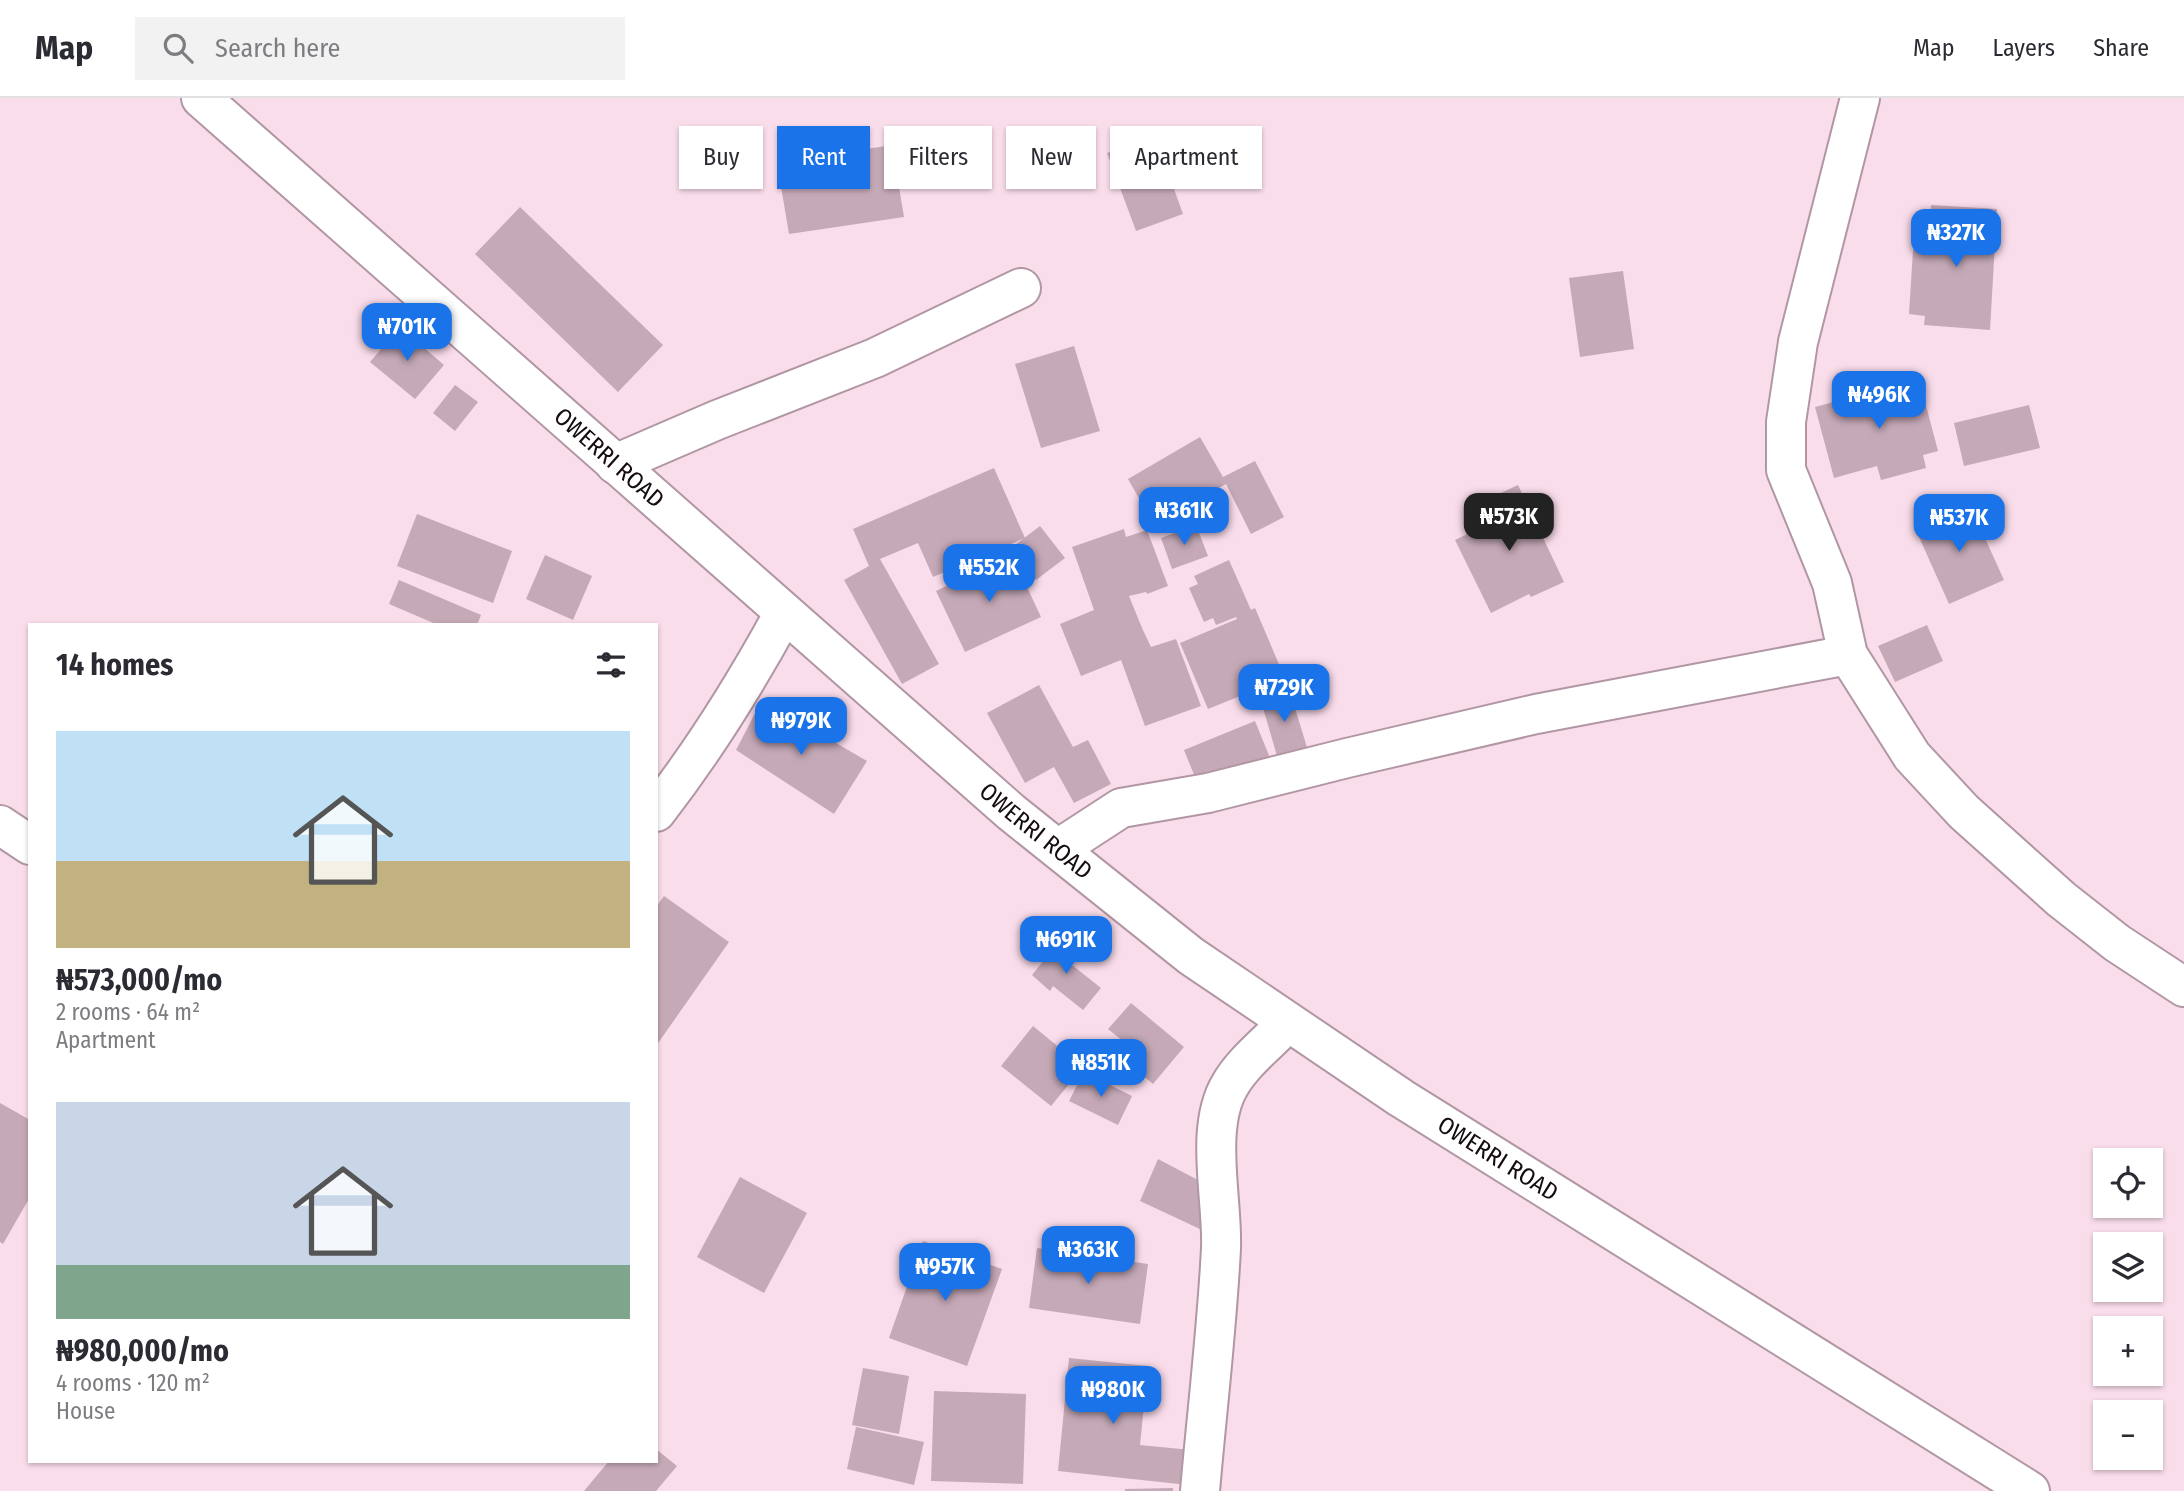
<!DOCTYPE html>
<meta charset="utf-8">
<style>
:root{--surface:#fff;--page:#f2f2f3;--text:#2b2b33;--muted:#7c7c81;--line:#e1e1e2;--accent:#1a73e8}
body{margin:0;font-family:"Fira Sans Condensed",sans-serif;background:var(--page);color:var(--text);height:100vh;display:flex;flex-direction:column;font-size:26px;white-space:nowrap}
*{box-sizing:border-box;margin:0}
p{font-size:23px;color:var(--muted)}
.icon{flex:none;width:38px;height:38px;fill:none;stroke:currentColor;stroke-width:2;stroke-linecap:round;stroke-linejoin:round}
.map{position:relative;flex:1;overflow:hidden}
.drawer{position:absolute;left:28px;top:525px;width:630px;height:840px;display:flex;flex-direction:column;background:var(--surface);border-radius:0px;box-shadow:0 2px 5px #0004}
.drawer>*{flex:none}
.top-card{position:absolute;left:679px;top:28px;width:665px;height:63px;display:flex;gap:14px}
.buttons{position:absolute;left:2093px;top:1050px;display:grid;gap:14px}
.buttons a{display:grid;place-items:center;width:70px;height:70px;border-radius:0px;background:var(--surface);box-shadow:0 2px 5px #0004;font-size:35px}
.price{position:absolute;translate:-50% -60px;padding:0 16px;border-radius:14px;background:var(--accent);color:#fff;font-size:23px;line-height:46px;filter:drop-shadow(0 2px 4px #0008)}
.price::after{content:'';position:absolute;left:50%;top:42px;width:21px;height:16px;margin-left:-10px;background:inherit;clip-path:polygon(0 0,100% 0,50% 100%)}
.price.active{background:#222;color:#fff}
ul{padding:0;list-style:none}
li{display:grid;align-content:center;gap:14px;height:371px;padding:0 28px}
li span{display:grid;place-items:center;height:217px;border-radius:0px;color:#555}
li>.icon{margin-inline-start:auto}
span .icon{width:126px;height:126px;fill:#fffc;stroke-width:1}
li b{font-size:30px}
h2{display:flex;justify-content:space-between;align-items:center;height:84px;padding:0 28px;font-size:30px}
.pill{padding:0 24px;border-radius:0px;background:var(--surface);box-shadow:0 2px 5px #0004;font-size:24px;line-height:63px}
.pill.active{background:var(--accent);color:#fff}
header{display:flex;align-items:center;gap:42px;box-sizing:border-box;height:98px;padding:0 35px;background:var(--surface);border-bottom:2px solid var(--line)}
header strong{font-size:33px}
nav{display:flex;gap:38px;margin-inline-start:auto;font-size:24px}
.search{width:490px;height:63px;background:var(--page);display:flex;align-items:center;gap:18px;box-sizing:border-box;padding:0 24px;border-radius:0px;color:var(--muted);font-size:26px}
.map>svg:first-child{display:block}
</style>
<header>
<strong>Map</strong>
<div class="search"><svg class="icon" aria-label="search" viewBox="0 0 24 24"><circle cx="10" cy="10" r="6"/><path d="M15 15l6 6"/></svg>Search here</div>
<nav><a>Map</a><a>Layers</a><a>Share</a></nav>
</header>
<div class="map">
<svg width="2184" height="1393" viewBox="0 0 2184 1393">
<rect width="100%" height="100%" fill="#faddeb"/>
<path fill="#c5a9b7" d="M 1155,38 L 1183,116 L 1136,133 L 1107,55 Z
M 892,47 L 904,119 L 789,136 L 777,65 Z
M 1931,107 L 1997,111 L 1990,232 L 1924,227 L 1925,218 L 1909,216 L 1913,152 L 1929,153 Z
M 520,109 L 663,247 L 618,294 L 475,156 Z
M 1623,173 L 1634,251 L 1580,259 L 1569,180 Z
M 400,229 L 444,267 L 415,301 L 370,264 Z
M 1074,248 L 1100,333 L 1041,350 L 1015,266 Z
M 1919,281 L 1938,353 L 1923,357 L 1926,370 L 1881,382 L 1877,368 L 1834,380 L 1815,309 Z
M 455,287 L 478,304 L 455,333 L 433,315 Z
M 2029,307 L 2040,350 L 1964,368 L 1954,325 Z
M 1200,339 L 1223,379 L 1255,363 L 1284,419 L 1251,436 L 1226,386 L 1154,427 L 1128,381 Z
M 994,370 L 1025,440 L 933,479 L 918,445 L 880,461 L 939,566 L 902,586 L 844,482 L 869,468 L 853,431 Z
M 1518,387 L 1564,484 L 1531,499 L 1529,496 L 1491,515 L 1455,442 L 1494,423 L 1484,403 Z
M 1969,405 L 2004,482 L 1949,506 L 1915,430 Z
M 417,416 L 512,453 L 493,505 L 397,468 Z
M 1196,427 L 1208,458 L 1172,471 L 1161,440 Z
M 1040,428 L 1065,460 L 1036,482 L 1011,450 Z
M 1124,431 L 1126,439 L 1147,432 L 1168,488 L 1147,496 L 1146,494 L 1129,498 L 1142,530 L 1151,549 L 1176,541 L 1201,608 L 1145,628 L 1121,562 L 1081,578 L 1060,526 L 1094,512 L 1072,449 Z
M 545,457 L 592,478 L 573,522 L 526,501 Z
M 1012,457 L 1041,519 L 965,554 L 936,493 Z
M 1229,462 L 1251,512 L 1255,510 L 1287,585 L 1266,593 L 1265,588 L 1208,611 L 1180,545 L 1237,521 L 1236,519 L 1216,527 L 1213,520 L 1204,524 L 1189,490 L 1198,486 L 1194,478 Z
M 399,482 L 481,517 L 477,527 L 438,527 L 389,506 Z
M 1927,527 L 1943,563 L 1895,584 L 1878,548 Z
M 1039,587 L 1073,649 L 1088,642 L 1111,686 L 1074,705 L 1054,669 L 1025,685 L 987,615 Z
M 1288,587 L 1309,656 L 1279,665 L 1259,596 Z
M 762,602 L 867,663 L 834,716 L 736,652 Z
M 1255,623 L 1270,660 L 1199,689 L 1184,652 Z
M 664,798 L 729,844 L 656,948 L 656,809 Z
M 1061,841 L 1080,857 L 1072,867 L 1101,890 L 1083,912 L 1053,888 L 1050,893 L 1032,877 Z
M 1131,905 L 1184,949 L 1153,986 L 1124,962 L 1134,952 L 1108,931 Z
M 1033,928 L 1083,969 L 1051,1008 L 1001,968 Z
M 1084,974 L 1132,998 L 1118,1027 L 1069,1003 Z
M 0,1005 L 30,1022 L 30,1099 L 3,1146 L 0,1144 Z
M 1158,1061 L 1213,1090 L 1202,1132 L 1140,1103 Z
M 740,1079 L 807,1115 L 764,1195 L 697,1159 Z
M 923,1143 L 1002,1171 L 967,1268 L 889,1240 Z
M 1037,1150 L 1148,1166 L 1140,1226 L 1029,1210 Z
M 1069,1260 L 1148,1268 L 1140,1347 L 1191,1352 L 1188,1387 L 1058,1373 Z
M 863,1270 L 909,1278 L 899,1336 L 852,1327 Z
M 934,1293 L 1026,1296 L 1023,1386 L 931,1383 Z
M 856,1329 L 924,1344 L 914,1387 L 847,1371 Z
M 656,1351 L 677,1368 L 656,1393 L 584,1393 L 609,1363 L 656,1363 Z
M 1173,1390 L 1173,1393 L 1125,1393 L 1125,1391 Z"/>
<g fill="none" stroke-linecap="round" stroke-linejoin="round">
<defs>
<path id="minor" d="M 1860,0 L 1798,244 L 1786,324 L 1786,372 L 1832,485 L 1848,557 L 1912,658 L 1964,714 L 2061,801 L 2117,845 L 2184,889
M 615,366 L 717,322 L 875,260 L 1021,190
M 656,714 C 705,651 746,585 784,515
M 0,727 L 30,747
M 1058,751 L 1121,710 L 1208,695 L 1347,660 L 1536,616 L 1848,557
M 1200,1393 C 1207,1312 1217,1231 1221,1150 C 1223,1102 1204,1030 1230,987 C 1243,964 1269,944 1287,925"/>
<g id="major">
<path id="s1" d="M 201,0 L 1011,714 L 1191,858 L 1401,1000 L 2030,1393"/>
</g>
</defs>
<use href="#minor" stroke="#b196a4" stroke-width="42"/>
<use href="#major" stroke="#b196a4" stroke-width="42"/>
<use href="#minor" stroke="#fff" stroke-width="38"/>
<use href="#major" stroke="#fff" stroke-width="38"/>
</g>
<g text-anchor="middle" stroke-width="7" stroke-linejoin="round" paint-order="stroke">
<g font-size="24" fill="#150b10" stroke="#fff">
<text dy="8" stroke="none"><textPath href="#s1" startOffset="544">OWERRI ROAD</textPath></text>
<text dy="8" stroke="none"><textPath href="#s1" startOffset="1111">OWERRI ROAD</textPath></text>
<text dy="8" stroke="none"><textPath href="#s1" startOffset="1678">OWERRI ROAD</textPath></text>
</g>
</g>
</svg>
<div class="buttons">
<a><svg class="icon" aria-label="locate" viewBox="0 0 24 24"><circle cx="12" cy="12" r="6"/><path d="M12 2v4M12 18v4M2 12h4M18 12h4"/></svg></a>
<a><svg class="icon" aria-label="layers" viewBox="0 0 24 24"><path d="M12 4l9 5-9 5-9-5zM3 14l9 5 9-5"/></svg></a>
<a>+</a>
<a>−</a>
</div>
<b class="price" style="left:1956px;top:171px">₦327K</b>
<b class="price" style="left:407px;top:265px">₦701K</b>
<b class="price" style="left:1879px;top:333px">₦496K</b>
<b class="price" style="left:1184px;top:449px">₦361K</b>
<b class="price active" style="left:1509px;top:455px">₦573K</b>
<b class="price" style="left:1959px;top:456px">₦537K</b>
<b class="price" style="left:989px;top:506px">₦552K</b>
<b class="price" style="left:1284px;top:626px">₦729K</b>
<b class="price" style="left:801px;top:659px">₦979K</b>
<b class="price" style="left:1066px;top:878px">₦691K</b>
<b class="price" style="left:1101px;top:1001px">₦851K</b>
<b class="price" style="left:1088px;top:1188px">₦363K</b>
<b class="price" style="left:945px;top:1205px">₦957K</b>
<b class="price" style="left:1113px;top:1328px">₦980K</b>
<div class="top-card">
<a class="pill">Buy</a>
<a class="pill active">Rent</a>
<a class="pill">Filters</a>
<a class="pill">New</a>
<a class="pill">Apartment</a>
</div>
<section class="drawer">
<h2>14 homes<svg class="icon" aria-label="filters" viewBox="0 0 24 24"><path d="M4 7h16M4 17h16"/><circle cx="9" cy="7" r="2"/><circle cx="15" cy="17" r="2"/></svg></h2>
<ul>
<li><span style="background:linear-gradient(#bfe0f5 60%,#c2b280 0)"><svg class="icon" aria-label="home" viewBox="0 0 24 24"><path d="M3 11l9-7 9 7M6 9v11h12V9"/></svg></span><div><b>₦573,000/mo</b><p>2 rooms · 64 m²</p><p>Apartment</p></div></li>
<li><span style="background:linear-gradient(#c9d6e8 75%,#7fa58c 0)"><svg class="icon" aria-label="home" viewBox="0 0 24 24"><path d="M3 11l9-7 9 7M6 9v11h12V9"/></svg></span><div><b>₦980,000/mo</b><p>4 rooms · 120 m²</p><p>House</p></div></li>
</ul>
</section>
</div>
